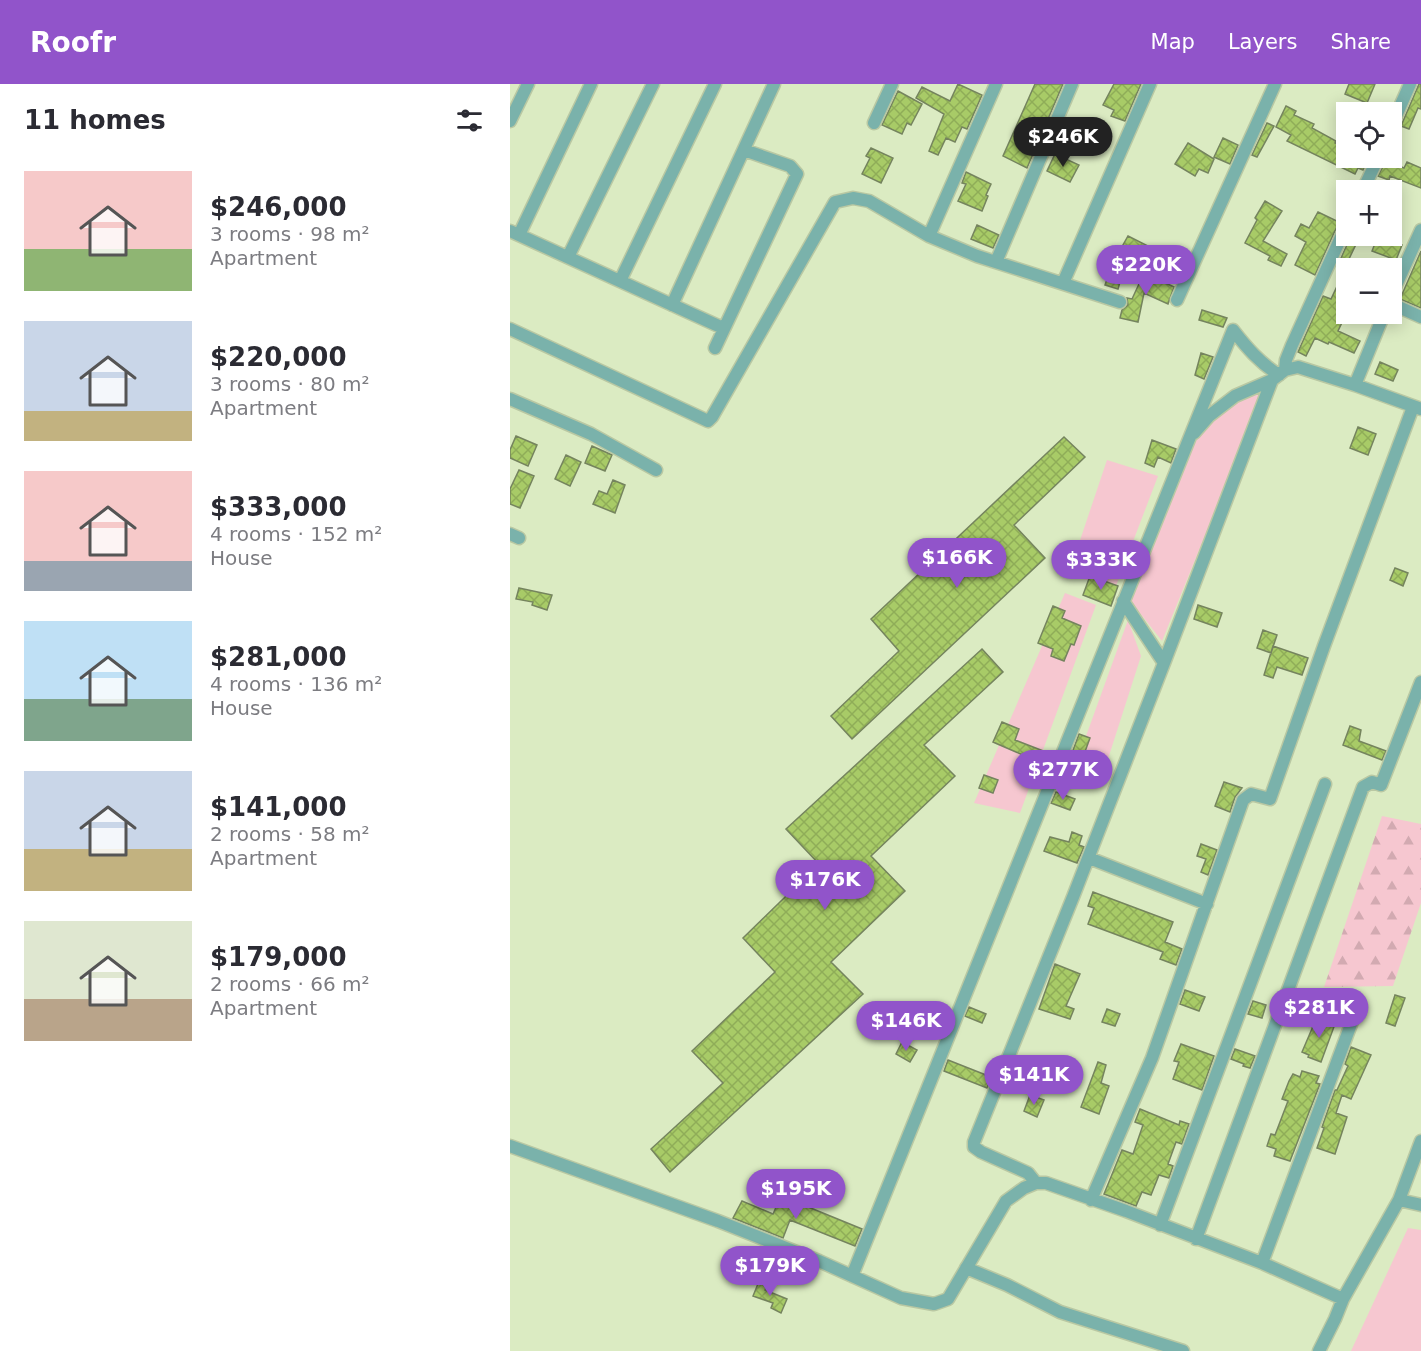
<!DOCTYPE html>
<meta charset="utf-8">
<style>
:root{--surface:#fff;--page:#f7f7f7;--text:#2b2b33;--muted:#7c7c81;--accent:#9154ca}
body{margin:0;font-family:"DejaVu Sans",sans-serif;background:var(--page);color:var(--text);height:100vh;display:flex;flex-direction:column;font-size:22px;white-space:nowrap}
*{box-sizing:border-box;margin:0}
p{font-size:20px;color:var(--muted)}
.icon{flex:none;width:33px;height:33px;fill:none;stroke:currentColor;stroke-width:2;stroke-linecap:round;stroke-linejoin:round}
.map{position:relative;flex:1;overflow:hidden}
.panel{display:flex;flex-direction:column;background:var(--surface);width:510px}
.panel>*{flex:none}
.buttons{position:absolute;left:826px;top:18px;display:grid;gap:12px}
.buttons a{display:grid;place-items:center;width:66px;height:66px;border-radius:0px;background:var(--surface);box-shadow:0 3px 15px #0003;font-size:30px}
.price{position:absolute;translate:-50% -51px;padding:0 14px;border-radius:21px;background:var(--accent);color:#fff;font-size:20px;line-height:39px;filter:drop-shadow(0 2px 3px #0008)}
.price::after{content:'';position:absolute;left:50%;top:36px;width:18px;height:14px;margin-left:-9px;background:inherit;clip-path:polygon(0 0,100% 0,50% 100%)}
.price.active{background:#222;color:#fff}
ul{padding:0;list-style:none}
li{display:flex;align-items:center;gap:18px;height:150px;padding:0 24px}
li span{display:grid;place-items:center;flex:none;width:168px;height:120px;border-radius:0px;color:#555}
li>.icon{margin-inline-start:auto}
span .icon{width:72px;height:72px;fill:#fffc;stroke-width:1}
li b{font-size:26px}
h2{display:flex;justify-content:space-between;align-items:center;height:72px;padding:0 24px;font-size:26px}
header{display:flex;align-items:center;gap:36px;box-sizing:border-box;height:84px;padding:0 30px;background:var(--accent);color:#fff}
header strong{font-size:28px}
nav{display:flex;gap:33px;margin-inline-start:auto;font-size:21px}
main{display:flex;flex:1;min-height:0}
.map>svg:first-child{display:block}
</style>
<header>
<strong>Roofr</strong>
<nav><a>Map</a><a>Layers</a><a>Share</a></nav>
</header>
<main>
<section class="panel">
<h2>11 homes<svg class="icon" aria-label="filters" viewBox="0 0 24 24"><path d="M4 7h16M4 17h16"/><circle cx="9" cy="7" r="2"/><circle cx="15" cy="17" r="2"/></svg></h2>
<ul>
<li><span style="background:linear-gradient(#f6c9c9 65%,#8fb573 0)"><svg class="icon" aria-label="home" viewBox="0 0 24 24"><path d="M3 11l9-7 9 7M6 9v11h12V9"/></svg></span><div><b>$246,000</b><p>3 rooms · 98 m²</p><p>Apartment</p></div></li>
<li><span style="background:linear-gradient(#c9d6e8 75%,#c2b280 0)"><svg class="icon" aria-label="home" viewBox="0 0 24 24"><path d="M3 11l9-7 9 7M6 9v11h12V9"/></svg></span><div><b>$220,000</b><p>3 rooms · 80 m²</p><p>Apartment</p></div></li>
<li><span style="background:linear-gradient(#f6c9c9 75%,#9aa5b1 0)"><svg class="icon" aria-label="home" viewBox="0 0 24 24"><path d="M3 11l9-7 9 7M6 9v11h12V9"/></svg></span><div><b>$333,000</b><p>4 rooms · 152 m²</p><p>House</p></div></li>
<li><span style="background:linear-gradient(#bfe0f5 65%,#7fa58c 0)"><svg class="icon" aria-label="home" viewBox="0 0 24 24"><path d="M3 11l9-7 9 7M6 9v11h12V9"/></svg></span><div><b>$281,000</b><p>4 rooms · 136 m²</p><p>House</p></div></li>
<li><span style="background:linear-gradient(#c9d6e8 65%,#c2b280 0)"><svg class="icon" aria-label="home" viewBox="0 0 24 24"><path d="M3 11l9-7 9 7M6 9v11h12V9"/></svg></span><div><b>$141,000</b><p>2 rooms · 58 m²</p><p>Apartment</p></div></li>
<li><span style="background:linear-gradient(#dfe7d0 65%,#b9a48a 0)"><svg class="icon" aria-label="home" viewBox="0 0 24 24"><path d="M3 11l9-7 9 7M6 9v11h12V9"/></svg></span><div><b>$179,000</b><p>2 rooms · 66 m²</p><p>Apartment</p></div></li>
</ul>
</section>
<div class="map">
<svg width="911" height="1267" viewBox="0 0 911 1267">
<defs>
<pattern id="forest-firs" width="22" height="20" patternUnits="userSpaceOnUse" patternTransform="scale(1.5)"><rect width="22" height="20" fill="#f6c7d0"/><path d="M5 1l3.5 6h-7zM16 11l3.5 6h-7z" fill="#d2aab1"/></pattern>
<pattern id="building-cross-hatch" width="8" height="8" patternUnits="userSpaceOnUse" patternTransform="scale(1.5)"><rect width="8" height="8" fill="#a8cb67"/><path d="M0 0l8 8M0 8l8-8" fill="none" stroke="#8fad58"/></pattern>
</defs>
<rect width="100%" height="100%" fill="#dbebc2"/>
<path fill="#f6c7d0" d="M 756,302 L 652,557 L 618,514 L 682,357 L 706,333 L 727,316 Z
M 597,376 L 648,392 L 606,502 L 558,492 Z
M 555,509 L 586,521 L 510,729 L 464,719 Z
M 618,536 L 631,572 L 589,703 L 563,688 Z
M 898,1144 L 911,1146 L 911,1267 L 841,1267 Z"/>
<path fill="url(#forest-firs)" d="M 872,732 L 911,740 L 911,819 L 883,902 L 814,903 Z"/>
<path fill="url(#building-cross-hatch)" stroke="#75845e" stroke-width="1.5" d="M 448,0 L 472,11 L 457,45 L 452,43 L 445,58 L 436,54 L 428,71 L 419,67 L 434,30 L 406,14 L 412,3 L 440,17 Z
M 525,0 L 553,0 L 517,84 L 493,72 Z
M 604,0 L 631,0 L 615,37 L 601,32 L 604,26 L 593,21 Z
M 839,0 L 865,0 L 857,19 L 835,10 Z
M 909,0 L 911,0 L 911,25 L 908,24 L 899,45 L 891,42 Z
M 388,7 L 412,20 L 401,41 L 397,39 L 392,50 L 372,41 Z
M 776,22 L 786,27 L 784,31 L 804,40 L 802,44 L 826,57 L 825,59 L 837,65 L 837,74 L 859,74 L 853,86 L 848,84 L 845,90 L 777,57 L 781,51 L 766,43 Z
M 757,39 L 764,42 L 747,73 L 742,71 Z
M 713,54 L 728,61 L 720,80 L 704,73 Z
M 678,59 L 704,75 L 698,89 L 689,85 L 685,92 L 665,80 Z
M 361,64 L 383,74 L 371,99 L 352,90 L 360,74 L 356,72 Z
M 545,70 L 569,81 L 560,98 L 537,87 Z
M 876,77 L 894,84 L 897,78 L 911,84 L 911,104 L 880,92 L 879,96 L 868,92 Z
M 456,88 L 481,100 L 476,111 L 478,112 L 472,127 L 448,117 L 456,100 L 452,99 Z
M 755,117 L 772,127 L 753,157 L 777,170 L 771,182 L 758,176 L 760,172 L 735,159 L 747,136 L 745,134 Z
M 808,128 L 829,138 L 805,191 L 785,181 L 796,158 L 785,152 L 791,140 L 799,144 Z
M 467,141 L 489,151 L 483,164 L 461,155 Z
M 618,152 L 638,162 L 633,171 L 613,161 Z
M 841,152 L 850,152 L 838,177 L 831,174 Z
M 868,152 L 892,161 L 886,176 L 862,167 Z
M 911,167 L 911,224 L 890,215 Z
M 837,181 L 837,228 L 828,247 L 850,257 L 844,269 L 819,258 L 818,260 L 805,254 L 796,272 L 788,268 L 813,212 L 821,215 Z
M 600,187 L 612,191 L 608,205 L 595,201 Z
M 635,187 L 638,189 L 638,191 L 664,203 L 658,220 L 634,209 L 628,238 L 610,234 L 612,226 L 618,221 L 617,214 L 622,215 Z
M 692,226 L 717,234 L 713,243 L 689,236 Z
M 691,269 L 703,273 L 694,295 L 685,291 Z
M 870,278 L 888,286 L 883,297 L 865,290 Z
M 848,343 L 866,350 L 858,371 L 840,364 Z
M 6,352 L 27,361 L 18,382 L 0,374 L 0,366 Z
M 554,353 L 575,373 L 504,441 L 535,474 L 342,655 L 321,632 L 389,567 L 361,535 Z
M 642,356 L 666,365 L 661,379 L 648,373 L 644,383 L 635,379 Z
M 82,362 L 102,371 L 95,387 L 75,379 Z
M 56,371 L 71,378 L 60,402 L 45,395 Z
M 9,386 L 24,392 L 10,424 L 0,420 L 0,405 Z
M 103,396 L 115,401 L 105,429 L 83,420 L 89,407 L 97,410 Z
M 885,484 L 898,489 L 893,502 L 880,496 Z
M 580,492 L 608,502 L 601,522 L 573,511 Z
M 9,504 L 42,511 L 37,526 L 22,521 L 23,518 L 6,515 Z
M 688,521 L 712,529 L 707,543 L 684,535 Z
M 543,522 L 555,527 L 552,534 L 571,542 L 564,561 L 561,560 L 554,577 L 541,572 L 543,565 L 528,559 Z
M 753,546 L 767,551 L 761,569 L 747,564 Z
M 763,562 L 798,574 L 792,591 L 767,583 L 763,594 L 754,591 Z
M 472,565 L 493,588 L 414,661 L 445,692 L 361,772 L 395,807 L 321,878 L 353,910 L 160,1088 L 141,1065 L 213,999 L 182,967 L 265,888 L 233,854 L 309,780 L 276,745 Z
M 492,638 L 509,645 L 505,656 L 541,670 L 536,681 L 483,658 Z
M 840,642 L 851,646 L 849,657 L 876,667 L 872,676 L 833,661 Z
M 569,650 L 580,654 L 573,673 L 562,669 Z
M 474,691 L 488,696 L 483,709 L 469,704 Z
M 714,698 L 732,704 L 725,713 L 720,728 L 705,722 Z
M 546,708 L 565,715 L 560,726 L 541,719 Z
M 562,748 L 572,752 L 569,761 L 574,763 L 567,779 L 534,767 L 540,753 L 559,758 Z
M 691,760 L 707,766 L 698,791 L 691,788 L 696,775 L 687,772 Z
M 583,808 L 663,838 L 655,858 L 672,865 L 666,881 L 650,875 L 653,868 L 578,840 L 584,824 L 578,822 Z
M 545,880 L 570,890 L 556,922 L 564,925 L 560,935 L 529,925 Z
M 675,906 L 695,913 L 689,927 L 670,920 Z
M 885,911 L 895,914 L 885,942 L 876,939 Z
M 743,917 L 756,921 L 752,934 L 738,930 Z
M 459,923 L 476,930 L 472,939 L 455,932 Z
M 597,925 L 610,930 L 605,942 L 592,938 Z
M 807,933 L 825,940 L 811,978 L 798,973 L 799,971 L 792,968 Z
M 392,958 L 407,966 L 400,978 L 386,970 Z
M 671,960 L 704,972 L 692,1006 L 663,995 L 669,978 L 664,977 Z
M 841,963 L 861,971 L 841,1015 L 832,1011 L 826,1029 L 837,1033 L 825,1070 L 807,1064 L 814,1044 L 812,1043 L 825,1006 L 827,1006 L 838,982 L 835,980 Z
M 725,965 L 745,972 L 740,984 L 733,982 L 734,980 L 721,975 Z
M 438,976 L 481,993 L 477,1004 L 434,987 Z
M 588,978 L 596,981 L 591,999 L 599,1002 L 589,1030 L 571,1023 Z
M 503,984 L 523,992 L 517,1007 L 497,999 Z
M 792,987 L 809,992 L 806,999 L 810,1000 L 780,1077 L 764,1072 L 766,1065 L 757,1062 L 761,1050 L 765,1051 L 778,1017 L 772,1015 L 779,997 L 783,990 L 790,993 Z
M 520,1011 L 534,1016 L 527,1033 L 514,1027 Z
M 630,1025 L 669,1041 L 670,1037 L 679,1040 L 672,1060 L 666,1058 L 658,1080 L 663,1082 L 659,1094 L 649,1091 L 641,1111 L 632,1108 L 626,1122 L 594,1110 L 612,1066 L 623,1070 L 633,1041 L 625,1038 Z
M 272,1110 L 286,1118 L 352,1145 L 345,1162 L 280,1136 L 273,1154 L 223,1134 L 232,1117 L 263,1130 Z
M 250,1195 L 258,1198 L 255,1206 L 277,1215 L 271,1229 L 261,1224 L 263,1219 L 243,1212 Z"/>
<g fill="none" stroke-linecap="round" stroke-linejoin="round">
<defs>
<path id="street" d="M 0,37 L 18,0
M 364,39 L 382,0
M 882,41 L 900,0
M 853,106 L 868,74
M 0,147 L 213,244
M 9,151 L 81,0
M 419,152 L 486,0
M 58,173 L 143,0
M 486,178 L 562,0
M 110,197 L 205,0
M 553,199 L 640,0
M 882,210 L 911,146
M 667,216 L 765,0
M 882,220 L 911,233
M 162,221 L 264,0
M 0,245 L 198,337 L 202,333 C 243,261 284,190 325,118 L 343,114 L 359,117 L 419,152 L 467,172 L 610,218
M 205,264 L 287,90 L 280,82 L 234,66
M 775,286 L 776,276 L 782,261 L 837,140
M 845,301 L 874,230
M 0,315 L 81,350 L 146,386
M 684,349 L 699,332 L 725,312 L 762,296 L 775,286 L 788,283 L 845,301 L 911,325
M 0,450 L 9,454
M 654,579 L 762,296
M 579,774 L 697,820
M 0,1062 L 208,1137 L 309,1177 L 391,1214 L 424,1220 L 438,1215 L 496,1117 L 514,1104 L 526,1099 L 536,1099 L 616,1127 L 752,1179 L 833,1215 L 889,1116 L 911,1121
M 526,1099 L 518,1089 L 471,1068 L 464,1063 L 464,1058 L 563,813 L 654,579 L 613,517
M 581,1116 L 642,974 L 733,716 L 741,710 L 760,715 L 814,562 L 903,323
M 889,1116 L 911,1057
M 650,1141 L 815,700
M 686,1155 L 853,703 L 862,698 L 871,701 L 911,598
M 752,1179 L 843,935
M 456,1184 L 497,1201 L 550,1228 L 673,1267
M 342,1192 L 723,246 C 737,264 750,279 769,291
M 809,1267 L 825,1235 L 833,1215"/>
</defs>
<use href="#street" stroke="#b9c8a3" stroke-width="15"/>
<use href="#street" stroke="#7ab2ab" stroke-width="12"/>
</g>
</svg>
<div class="buttons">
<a><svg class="icon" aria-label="locate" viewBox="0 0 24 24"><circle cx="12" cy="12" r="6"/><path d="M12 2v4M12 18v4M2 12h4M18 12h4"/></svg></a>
<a>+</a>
<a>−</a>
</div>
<b class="price active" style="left:553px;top:84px">$246K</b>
<b class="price" style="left:636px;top:212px">$220K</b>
<b class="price" style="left:447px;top:505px">$166K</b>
<b class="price" style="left:591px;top:507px">$333K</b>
<b class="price" style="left:553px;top:717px">$277K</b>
<b class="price" style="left:315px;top:827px">$176K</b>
<b class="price" style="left:809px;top:955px">$281K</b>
<b class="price" style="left:396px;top:968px">$146K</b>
<b class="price" style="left:524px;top:1022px">$141K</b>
<b class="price" style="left:286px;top:1136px">$195K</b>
<b class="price" style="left:260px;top:1213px">$179K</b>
</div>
</main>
